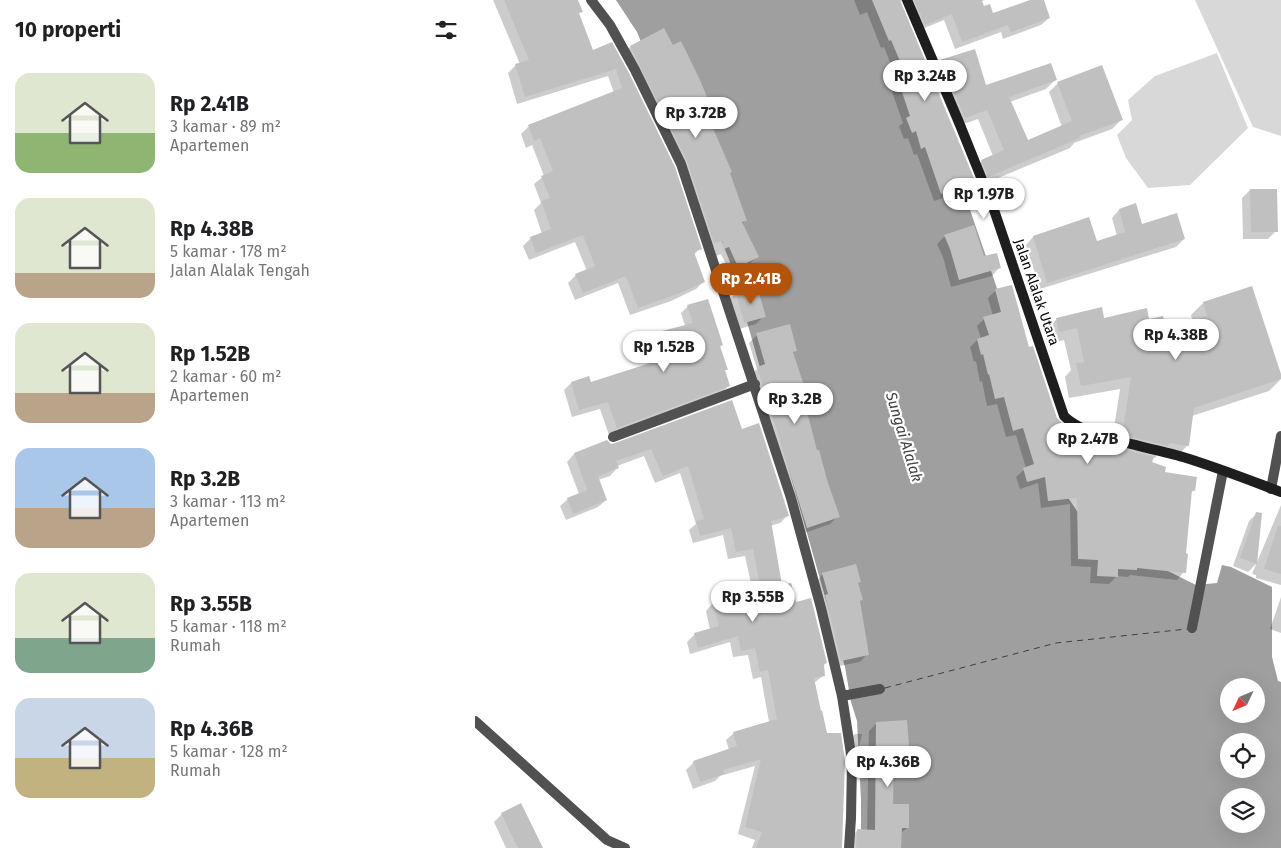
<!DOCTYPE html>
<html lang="id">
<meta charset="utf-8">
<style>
:root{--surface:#fff;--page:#f6f6f6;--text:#202124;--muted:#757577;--accent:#b45309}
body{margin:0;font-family:"Fira Sans",sans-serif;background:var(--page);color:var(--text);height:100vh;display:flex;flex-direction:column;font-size:19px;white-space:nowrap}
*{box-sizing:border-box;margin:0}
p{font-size:16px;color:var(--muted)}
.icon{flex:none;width:28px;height:28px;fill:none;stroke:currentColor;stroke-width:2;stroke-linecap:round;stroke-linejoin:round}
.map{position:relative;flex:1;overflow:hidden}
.sheet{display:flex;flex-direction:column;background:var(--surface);width:475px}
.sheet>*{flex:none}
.needle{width:32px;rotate:226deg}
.tools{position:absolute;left:745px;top:678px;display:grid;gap:10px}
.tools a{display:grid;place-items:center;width:45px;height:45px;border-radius:50%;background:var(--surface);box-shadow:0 5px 20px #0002;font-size:25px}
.price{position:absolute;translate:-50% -42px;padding:0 11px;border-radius:18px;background:#fff;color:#222;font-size:16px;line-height:32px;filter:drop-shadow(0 1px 2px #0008)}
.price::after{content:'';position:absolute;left:50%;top:30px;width:15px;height:11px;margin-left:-8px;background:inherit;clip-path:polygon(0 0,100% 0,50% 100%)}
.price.on{background:var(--accent);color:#fff}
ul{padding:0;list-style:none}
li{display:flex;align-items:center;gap:15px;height:125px;padding:0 15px}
li span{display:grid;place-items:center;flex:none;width:140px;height:100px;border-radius:15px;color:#555}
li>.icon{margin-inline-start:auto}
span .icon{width:60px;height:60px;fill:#fffc;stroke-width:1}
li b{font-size:21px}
h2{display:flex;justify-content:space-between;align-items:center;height:60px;padding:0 15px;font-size:21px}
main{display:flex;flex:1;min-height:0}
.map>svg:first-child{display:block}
</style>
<main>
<section class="sheet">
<h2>10 properti<svg class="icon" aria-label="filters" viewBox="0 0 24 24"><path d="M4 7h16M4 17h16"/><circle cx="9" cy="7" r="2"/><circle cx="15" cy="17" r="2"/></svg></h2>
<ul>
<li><span style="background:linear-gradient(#dfe7d0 60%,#8fb573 0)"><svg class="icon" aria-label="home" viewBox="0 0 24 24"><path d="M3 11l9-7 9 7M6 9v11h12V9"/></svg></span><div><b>Rp 2.41B</b><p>3 kamar · 89 m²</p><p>Apartemen</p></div></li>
<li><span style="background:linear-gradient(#dfe7d0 75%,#b9a48a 0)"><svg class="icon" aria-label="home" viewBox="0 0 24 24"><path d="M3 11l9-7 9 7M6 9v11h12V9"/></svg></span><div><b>Rp 4.38B</b><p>5 kamar · 178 m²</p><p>Jalan Alalak Tengah</p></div></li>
<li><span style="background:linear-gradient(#dfe7d0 70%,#b9a48a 0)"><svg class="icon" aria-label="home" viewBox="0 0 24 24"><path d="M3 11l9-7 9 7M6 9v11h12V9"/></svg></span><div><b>Rp 1.52B</b><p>2 kamar · 60 m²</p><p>Apartemen</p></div></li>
<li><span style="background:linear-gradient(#a9c7e8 60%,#b9a48a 0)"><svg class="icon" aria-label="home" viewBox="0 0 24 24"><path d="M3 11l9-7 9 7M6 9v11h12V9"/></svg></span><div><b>Rp 3.2B</b><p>3 kamar · 113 m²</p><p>Apartemen</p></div></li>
<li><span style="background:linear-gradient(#dfe7d0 65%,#7fa58c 0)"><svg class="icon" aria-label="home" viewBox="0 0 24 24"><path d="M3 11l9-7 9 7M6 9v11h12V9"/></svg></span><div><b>Rp 3.55B</b><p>5 kamar · 118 m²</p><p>Rumah</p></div></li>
<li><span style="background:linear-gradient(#c9d6e8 60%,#c2b280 0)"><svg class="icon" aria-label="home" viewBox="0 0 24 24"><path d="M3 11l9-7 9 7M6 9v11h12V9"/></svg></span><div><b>Rp 4.36B</b><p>5 kamar · 128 m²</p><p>Rumah</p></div></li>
</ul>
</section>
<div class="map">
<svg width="806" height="848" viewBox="0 0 806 848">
<rect width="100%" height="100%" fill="#fff"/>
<path fill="#d8d8d8" d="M 720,0 L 806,0 L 806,136 L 778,127 Z
M 742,53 L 773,128 L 715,185 L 673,188 L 651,158 L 642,135 L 657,120 L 653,100 L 680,76 Z"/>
<path fill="#9f9f9f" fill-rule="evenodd" d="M 141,0 L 410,0 L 463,117 L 525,297 L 581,480 L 621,539 L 675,562 L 721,585 L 742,583 L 747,565 L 756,567 L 797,587 L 797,657 L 803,681 L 806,682 L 806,848 L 386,848 L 386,800 L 382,721 L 376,702 L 370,667 L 255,262 L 162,32 ZM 754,686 L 781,686 L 781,714 L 754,714 ZM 754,741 L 781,741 L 781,769 L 754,769 ZM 754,796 L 781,796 L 781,824 L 754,824 Z"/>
<path fill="#0003" d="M 18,0 L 73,0 L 117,52 L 136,44 L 225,248 L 219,255 L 228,282 L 221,289 L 196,301 L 155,315 L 143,283 L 100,300 L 93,283 L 101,275 L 112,271 L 100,242 L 54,260 L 48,246 L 56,238 L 67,234 L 59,210 L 66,203 L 59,184 L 69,176 L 57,145 L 51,148 L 46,134 L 53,127 L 139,93 L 133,76 L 42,104 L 33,73 L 41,65 L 45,64 Z
M 379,0 L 505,0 L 508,7 L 517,15 L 558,0 L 568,0 L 574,18 L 566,25 L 528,39 L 526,32 L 480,49 L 469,20 L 442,31 L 429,2 L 425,1 L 499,183 L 492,190 L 459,201 L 442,154 L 439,155 L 433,138 L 429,139 L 424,126 L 428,123 L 417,92 L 424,85 L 409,47 L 406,48 L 392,12 L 385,15 Z
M 189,29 L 228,100 L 270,221 L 267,224 L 282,257 L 274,264 L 255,273 L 246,254 L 241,256 L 239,247 L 232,250 L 205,169 L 148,55 L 155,47 Z
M 466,61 L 510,87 L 580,80 L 571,89 L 535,102 L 553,142 L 587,127 L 574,92 L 583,83 L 646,120 L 637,129 L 599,143 L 595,148 L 504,186 L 498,170 L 507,161 L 518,156 L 503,119 L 480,127 L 456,70 Z
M 775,190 L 801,231 L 793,239 L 768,239 L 767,198 Z
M 660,205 L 667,225 L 709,239 L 701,247 L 565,289 L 551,245 L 558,237 L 613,219 L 621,242 L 642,236 L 637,218 L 644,210 Z
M 470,236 L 509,258 L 524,268 L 517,276 L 476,287 L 468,257 L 462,244 Z
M 281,288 L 289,316 L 281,324 L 261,330 L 253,301 L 261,293 Z
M 520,291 L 554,349 L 593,451 L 643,452 L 646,449 L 636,447 L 645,389 L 594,398 L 590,377 L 596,370 L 589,340 L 572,344 L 569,331 L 582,319 L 673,321 L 690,331 L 718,322 L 716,315 L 728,303 L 806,379 L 794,391 L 717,416 L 713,445 L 701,457 L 682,455 L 680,458 L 677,457 L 676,463 L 689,473 L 719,490 L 715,494 L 709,572 L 702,580 L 655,575 L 653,577 L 642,576 L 634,584 L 615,583 L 616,567 L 596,566 L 595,504 L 566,508 L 563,483 L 545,489 L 541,477 L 551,468 L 541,435 L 531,437 L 522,404 L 512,406 L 507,381 L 505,382 L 501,361 L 499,362 L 495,347 L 502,340 L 506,339 L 502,326 L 509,319 L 518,316 L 513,298 Z
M 213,306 L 247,345 L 244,348 L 251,369 L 249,371 L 254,386 L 246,393 L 134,435 L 125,409 L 97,417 L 89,390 L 96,383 L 113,378 L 115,384 L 186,361 L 180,339 L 187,332 L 210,326 L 206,313 Z
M 282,335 L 321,350 L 317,354 L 331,398 L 328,401 L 351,483 L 363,516 L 355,524 L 324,535 L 275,376 L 282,369 L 274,343 Z
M 266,431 L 312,516 L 305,523 L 295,526 L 306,586 L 320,604 L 351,663 L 348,666 L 349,675 L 339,683 L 365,848 L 277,848 L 280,840 L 263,834 L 280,766 L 245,776 L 240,781 L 218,789 L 211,770 L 219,762 L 254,750 L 251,740 L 259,733 L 294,722 L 286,677 L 278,679 L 273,655 L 258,657 L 255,642 L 215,654 L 212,642 L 219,635 L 235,630 L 231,611 L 238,603 L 278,593 L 270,556 L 253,559 L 248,535 L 218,543 L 214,530 L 221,524 L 205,473 L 180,483 L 169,456 L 142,466 L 142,468 L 135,476 L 123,480 L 131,500 L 123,507 L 91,520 L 85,506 L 93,499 L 104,494 L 92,462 L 99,454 L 136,445 Z
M 806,505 L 806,585 L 781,578 L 781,575 L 777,574 Z
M 782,513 L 786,514 L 781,564 L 773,572 L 758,566 L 774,521 Z
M 348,574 L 384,582 L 382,584 L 387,600 L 384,602 L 392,654 L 385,662 L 359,667 L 341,582 Z
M 806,597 L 806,633 L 795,629 Z
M 402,723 L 434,759 L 426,767 L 418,767 L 416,805 L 433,827 L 425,834 L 425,848 L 374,848 L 375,838 L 383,830 L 392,830 L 394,731 Z
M 380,734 L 387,734 L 382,755 L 375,762 L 372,742 Z
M 46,805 L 62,839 L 52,848 L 48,848 L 54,845 L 54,842 L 42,848 L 31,848 L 19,822 L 27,814 Z"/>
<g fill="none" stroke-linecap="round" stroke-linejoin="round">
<path stroke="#404040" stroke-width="1" stroke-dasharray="6 5" stroke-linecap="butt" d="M 410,688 L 581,643 L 712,629"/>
</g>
<path fill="#c0c0c0" d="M 29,0 L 103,0 L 108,12 L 104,13 L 118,50 L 137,42 L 154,73 L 200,167 L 227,249 L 219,252 L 230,282 L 205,293 L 163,308 L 151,276 L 108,293 L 100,274 L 120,266 L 108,235 L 61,253 L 55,237 L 76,229 L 66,201 L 75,198 L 66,176 L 78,171 L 65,138 L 59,141 L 53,125 L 147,88 L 141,69 L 50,97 L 40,64 L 54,60 Z
M 397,0 L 425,0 L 501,183 L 466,194 L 450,147 L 446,149 L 441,131 L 437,133 L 431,118 L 435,116 L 424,83 L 433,80 L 416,40 L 414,41 Z
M 439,0 L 509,0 L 507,1 L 509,6 L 515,4 L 518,13 L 555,0 L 569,0 L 575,18 L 536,32 L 533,25 L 487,42 L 477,14 L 450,25 Z
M 189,28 L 198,45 L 206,41 L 225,80 L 232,97 L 229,99 L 239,125 L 237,126 L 257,172 L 255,173 L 272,221 L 267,222 L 284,257 L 263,267 L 254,247 L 249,249 L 247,241 L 239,243 L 212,161 L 155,46 Z
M 500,49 L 511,85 L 576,63 L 582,80 L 534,97 L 553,140 L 597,121 L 582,82 L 627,65 L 648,120 L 604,136 L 605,138 L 513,177 L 506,160 L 529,150 L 512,110 L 490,118 L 465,60 Z
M 775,189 L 802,189 L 803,232 L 776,232 Z
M 661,203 L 667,224 L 702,213 L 710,239 L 572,283 L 558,236 L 614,217 L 622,241 L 650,232 L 644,209 Z
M 499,225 L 509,256 L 522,253 L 526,268 L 484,280 L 475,249 L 469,235 Z
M 537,285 L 554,347 L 558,346 L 582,418 L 586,422 L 594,450 L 628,449 L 645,451 L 645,448 L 679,457 L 677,462 L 691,467 L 690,472 L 722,477 L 720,491 L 717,490 L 711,553 L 713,554 L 711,573 L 662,568 L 662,570 L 643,569 L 643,577 L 622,576 L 623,560 L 603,559 L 602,498 L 573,501 L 570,477 L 552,482 L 548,468 L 559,464 L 548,428 L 538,431 L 529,397 L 520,399 L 514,374 L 513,375 L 508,354 L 506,355 L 502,339 L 514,335 L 508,317 L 526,312 L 520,289 Z
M 282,286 L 291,317 L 269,323 L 261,292 Z
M 777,286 L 806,374 L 806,379 L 719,408 L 714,446 L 694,443 L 693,446 L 647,435 L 656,377 L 606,386 L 601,363 L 609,362 L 602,328 L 584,332 L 581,318 L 627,307 L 629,318 L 672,308 L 674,319 L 688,316 L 691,329 L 732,316 L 728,302 Z
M 233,299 L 248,345 L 245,346 L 253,370 L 250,370 L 255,386 L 142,428 L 133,402 L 104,410 L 96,382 L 114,376 L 116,382 L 194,357 L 187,331 L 218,323 L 212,305 Z
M 315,324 L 322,351 L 318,352 L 333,398 L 329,400 L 342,450 L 344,450 L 353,483 L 365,517 L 332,528 L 282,367 L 290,364 L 281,333 Z
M 257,400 L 267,429 L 284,423 L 309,500 L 314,516 L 296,521 L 307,585 L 316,583 L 321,602 L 336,598 L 339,610 L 352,663 L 349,664 L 350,676 L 339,678 L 346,711 L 347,710 L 352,733 L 366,733 L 370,761 L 367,848 L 281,848 L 287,832 L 270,827 L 286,759 L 248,770 L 249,774 L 225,782 L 218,761 L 262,746 L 258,732 L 302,719 L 293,670 L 285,672 L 280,648 L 266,651 L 263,636 L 223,648 L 219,633 L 244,626 L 238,602 L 286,590 L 278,549 L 261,552 L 256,528 L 225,536 L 221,521 L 229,519 L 213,466 L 188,476 L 176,449 L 141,461 L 144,468 L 123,476 L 132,500 L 98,514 L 92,498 L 112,490 L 99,453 L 132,440 L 136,444 L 140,443 Z
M 781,512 L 787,513 L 782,564 L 765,558 Z
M 803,526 L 806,526 L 806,574 L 789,569 Z
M 381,564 L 386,582 L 383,583 L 388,600 L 385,601 L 394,655 L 366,661 L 350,595 L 353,594 L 347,573 Z
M 432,720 L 435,759 L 419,760 L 418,804 L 434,804 L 434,828 L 427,828 L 426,848 L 381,848 L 382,829 L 400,830 L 401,722 Z
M 46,803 L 68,848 L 43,848 L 26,813 Z"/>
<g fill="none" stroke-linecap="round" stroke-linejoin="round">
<path stroke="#515151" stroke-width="10" d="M 796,489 L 806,436
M 717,628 L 748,471
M 367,696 L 405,689"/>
<path stroke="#515151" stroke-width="10" d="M 116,0 L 135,25 L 160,70 L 206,164 L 316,498 L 346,608 L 367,696 L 374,741 L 377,761 L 376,818 L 374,848
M 138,437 L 280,384
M 0,721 L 132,840 L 150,848"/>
<path stroke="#1e1e1e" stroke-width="10" d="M 432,0 L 483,120 L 518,207 L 589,416 C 612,439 676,447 708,457 C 741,467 774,480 806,492"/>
</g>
<g text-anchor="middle" stroke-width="4.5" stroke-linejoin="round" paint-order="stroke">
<g font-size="14" fill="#000" stroke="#fff">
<text transform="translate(562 292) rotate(71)" y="5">Jalan Alalak Utara</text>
</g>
<g font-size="15" font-style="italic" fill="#404040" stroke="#fff">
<text transform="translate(429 437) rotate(73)" y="5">Sungai Alalak</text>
</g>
</g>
</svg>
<div class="tools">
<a><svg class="needle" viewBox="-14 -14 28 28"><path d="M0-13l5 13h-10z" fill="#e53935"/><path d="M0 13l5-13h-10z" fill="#757577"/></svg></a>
<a><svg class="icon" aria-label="locate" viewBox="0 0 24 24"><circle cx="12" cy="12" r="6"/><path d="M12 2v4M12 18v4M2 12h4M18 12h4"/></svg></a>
<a><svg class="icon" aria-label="layers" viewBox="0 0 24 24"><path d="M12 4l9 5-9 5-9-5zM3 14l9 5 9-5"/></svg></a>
</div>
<b class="price" style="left:450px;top:102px">Rp 3.24B</b>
<b class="price" style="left:221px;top:139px">Rp 3.72B</b>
<b class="price" style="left:509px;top:220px">Rp 1.97B</b>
<b class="price on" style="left:276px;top:305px">Rp 2.41B</b>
<b class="price" style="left:701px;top:361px">Rp 4.38B</b>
<b class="price" style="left:189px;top:373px">Rp 1.52B</b>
<b class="price" style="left:320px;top:425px">Rp 3.2B</b>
<b class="price" style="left:613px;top:465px">Rp 2.47B</b>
<b class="price" style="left:278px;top:623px">Rp 3.55B</b>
<b class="price" style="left:413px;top:788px">Rp 4.36B</b>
</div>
</main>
